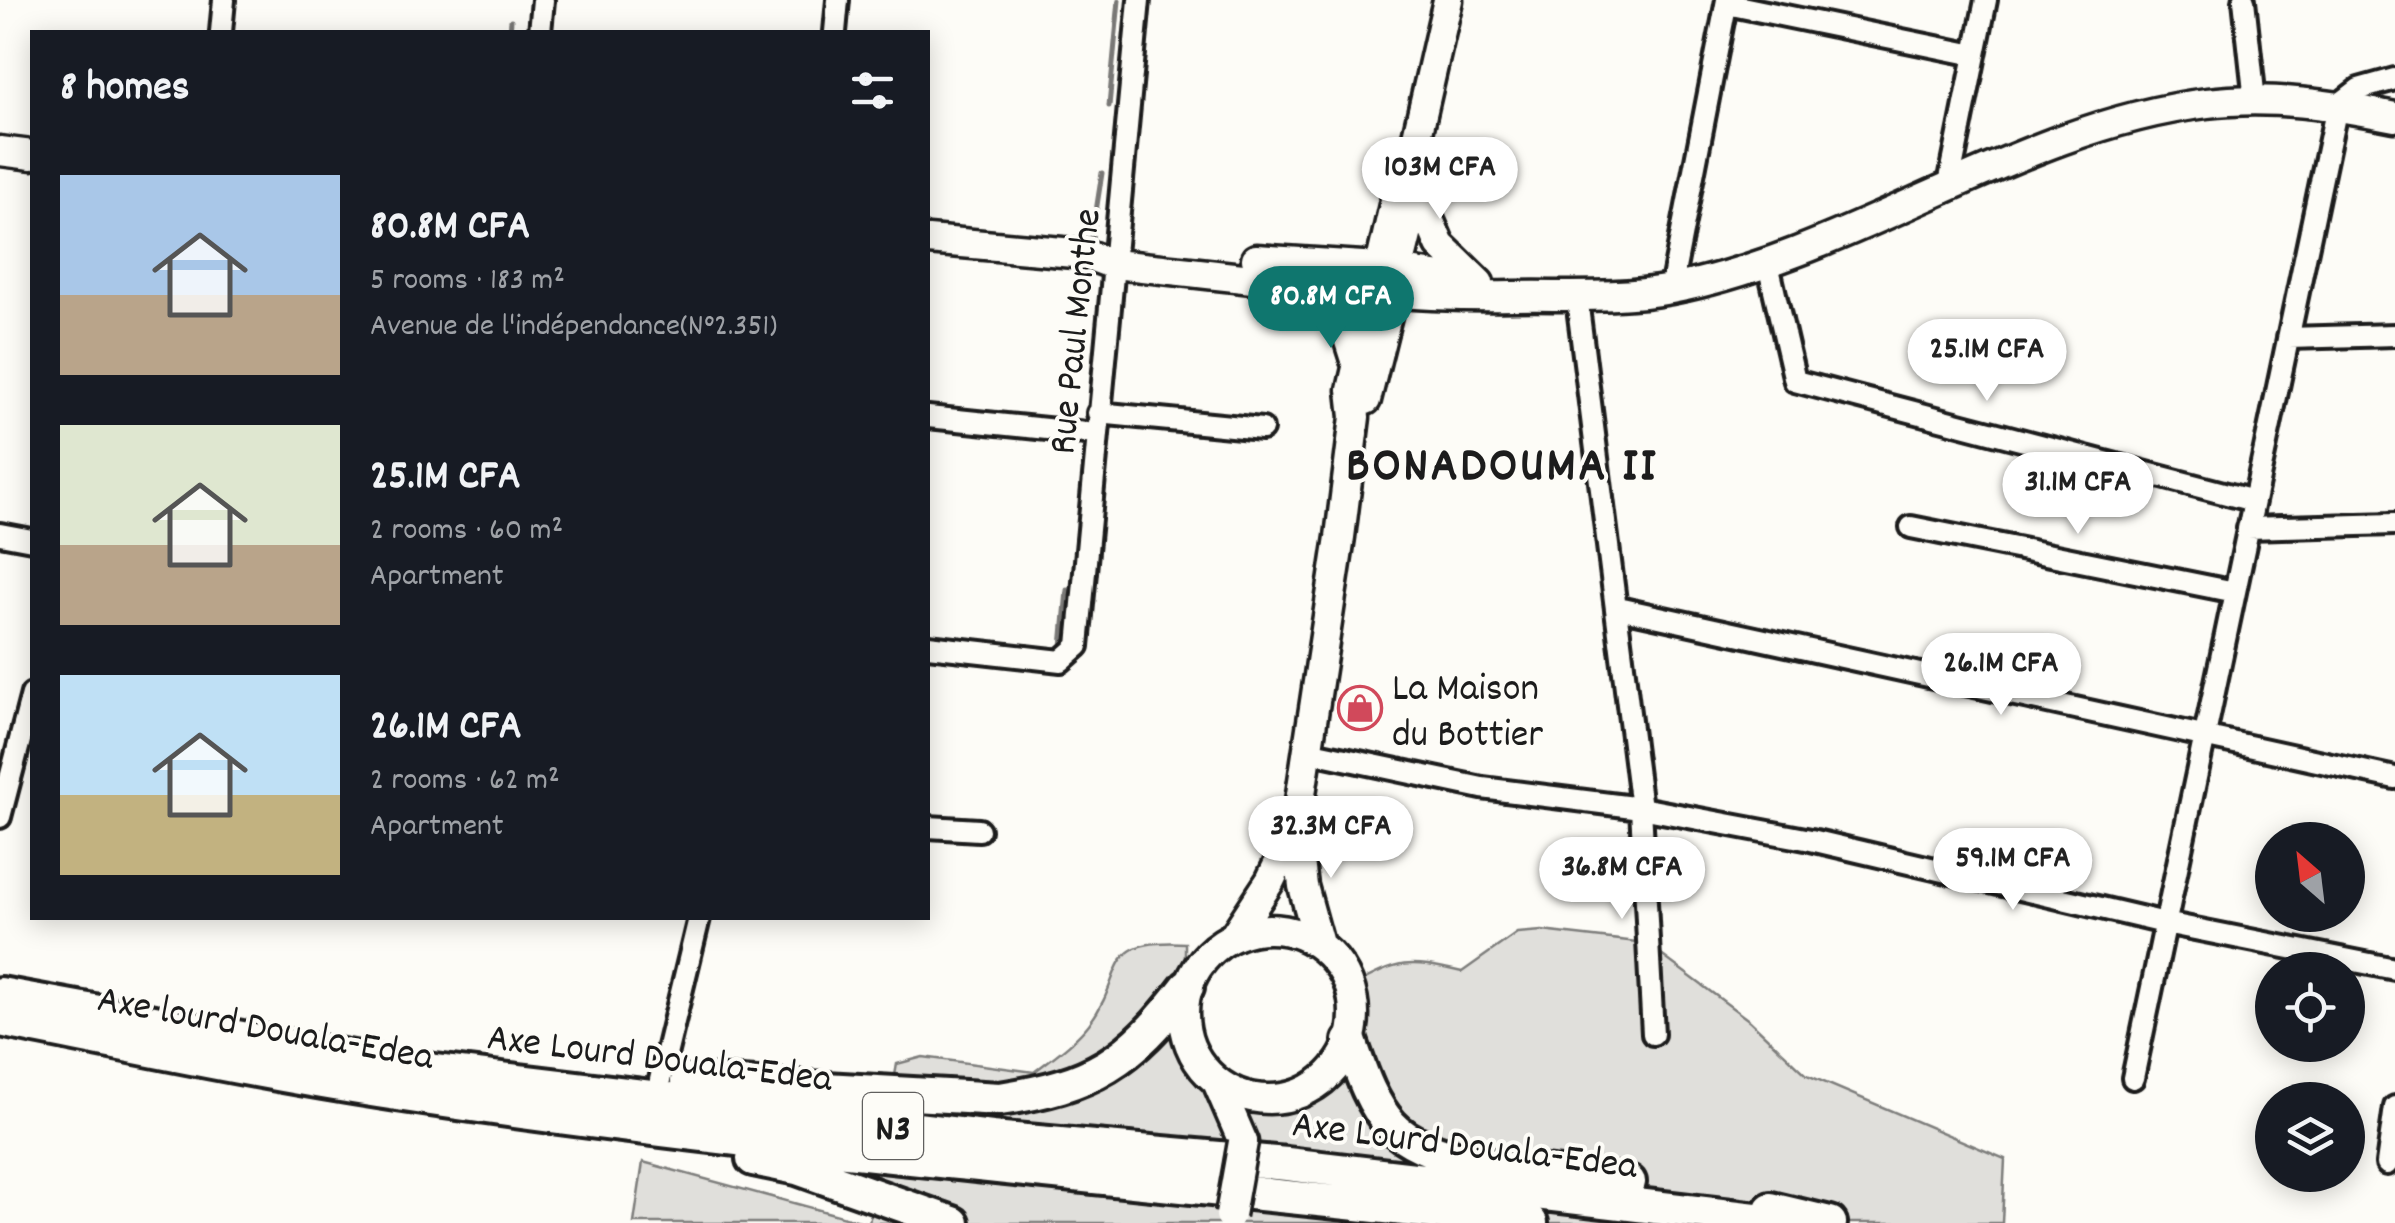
<!DOCTYPE html>
<meta charset="utf-8">
<style>
:root{--surface:#171b24;--page:#20242c;--text:#f1f3f6;--muted:#9ea1a6;--accent:#0f766e}
body{margin:0;font-family:Dekko,sans-serif;background:var(--page);color:var(--text);height:100vh;display:flex;flex-direction:column;font-size:38px;white-space:nowrap}
*{box-sizing:border-box;margin:0}
p{font-size:32px;color:var(--muted)}
.icon{flex:none;width:55px;height:55px;fill:none;stroke:currentColor;stroke-width:2;stroke-linecap:round;stroke-linejoin:round}
.map{position:relative;flex:1;overflow:hidden}
.side{position:absolute;left:30px;top:30px;width:900px;height:890px;display:flex;flex-direction:column;background:var(--surface);border-radius:0px;box-shadow:0 5px 25px #0003}
.side>*{flex:none}
.needle{width:65px;rotate:332deg}
.tools{position:absolute;left:2255px;top:822px;display:grid;gap:20px}
.tools a{display:grid;place-items:center;width:110px;height:110px;border-radius:50%;background:var(--surface);box-shadow:0 5px 25px #0003;font-size:50px}
.price{position:absolute;translate:-50% -85px;padding:0 22px;border-radius:35px;background:#fff;color:#222;font-size:32px;line-height:65px;filter:drop-shadow(0 2px 5px #0008)}
.price::after{content:'';position:absolute;left:50%;top:60px;width:30px;height:22px;margin-left:-15px;background:inherit;clip-path:polygon(0 0,100% 0,50% 100%)}
.price.current{background:var(--accent);color:#fff}
ul{padding:0;list-style:none}
li{display:flex;align-items:center;gap:30px;height:250px;padding:0 30px}
li span{display:grid;place-items:center;flex:none;width:280px;height:200px;border-radius:0px;color:#555}
li>.icon{margin-inline-start:auto}
span .icon{width:120px;height:120px;fill:#fffc;stroke-width:1}
li b{font-size:42px}
h2{display:flex;justify-content:space-between;align-items:center;height:120px;padding:0 30px;font-size:42px}
.map>svg:first-child{display:block}
</style>
<div class="map">
<svg width="2395" height="1223" viewBox="0 0 2395 1223">
<rect width="100%" height="100%" fill="#fdfcf7"/>
<filter id="ink" filterUnits="userSpaceOnUse"><feTurbulence type="fractalNoise" baseFrequency=".01" numOctaves="2"/><feDisplacementMap in="SourceGraphic" scale="20" xChannelSelector="R" yChannelSelector="G"/><feConvolveMatrix kernelMatrix="1 2 1 2 8 2 1 2 1" color-interpolation-filters="sRGB"/></filter>
<g filter="url(#ink)">
<path fill="#e0dfdb" stroke="#7e7e7c" stroke-width="2.5" d="M 1542,931 L 1637,942 L 1656,951 L 1750,1021 L 1807,1075 L 2005,1159 L 2002,1223 L 869,1223 L 897,1064 L 923,1057 L 1034,1072 C 1053,1057 1074,1043 1089,1024 C 1128,973 1099,938 1185,943 C 1186,977 1176,1019 1192,1050 C 1238,1145 1372,1090 1350,987 C 1401,960 1406,959 1462,972 L 1517,933 Z
M 643,1162 L 867,1223 L 634,1223 Z"/>
<g fill="none" stroke-linecap="round" stroke-linejoin="round">
<path stroke="#797876" stroke-width="5" d="M 2255,5 L 2259,37
M 510,32 L 511,20
M 1109,106 L 1119,0
M 1092,237 L 1102,173
M 1062,647 L 1067,590"/>
<defs>
<path id="minor" d="M 2244,0 L 2255,101
M 1727,4 L 1975,55
M 221,32 L 224,0
M 540,32 L 543,0
M 835,32 L 838,0
M 1948,189 L 1986,0
M 1768,264 L 1795,381 L 2254,501
M 1671,289 L 1727,0
M 1577,299 L 1641,808 L 1653,1034
M 2288,338 L 2395,335
M 1098,413 L 1262,429
M 928,417 L 1096,434
M 1911,527 L 2235,592
M 2248,528 L 2395,524
M 0,534 L 32,540
M 1618,608 L 2395,778
M 928,646 L 1061,661 L 1078,646 L 1139,0
M 1307,751 L 1482,788 L 1641,808 L 1811,840 L 2165,923 L 2395,969
M 0,817 L 32,694
M 928,827 L 979,830
M 2133,1078 L 2337,106 L 2359,89 L 2395,79
M 660,1080 L 699,918
M 2387,1164 L 2395,1107"/>
<path id="secondary" d="M 0,151 L 32,155
M 1419,196 L 1440,245 L 1479,283
M 928,240 L 1085,254 L 1112,264 C 1244,276 1380,299 1512,296 C 1566,295 1617,299 1671,289 C 1857,253 2019,126 2207,103 C 2269,95 2334,105 2395,117
M 1256,259 L 1378,267 L 1466,281
M 1308,282 L 1342,319 L 1355,360
M 1366,400 L 1418,191 L 1420,178 L 1413,154
M1184 1014a85 85 0 1 1 170 0a85 85 0 1 1-170 0Z
M 1234,936 L 1270,881 L 1295,829
M 1319,944 L 1303,886 L 1296,827 L 1340,537 L 1355,417 L 1352,390 L 1401,174 L 1413,154 L 1448,0
M 1218,1084 L 1243,1142"/>
<path id="trunk" d="M 0,994 L 402,1067 L 992,1138 L 1287,1164 L 1791,1223
M 0,1020 C 132,1046 264,1074 397,1094 C 773,1151 1153,1180 1531,1223
M 1350,1041 C 1360,1069 1370,1102 1391,1125 C 1432,1171 1569,1174 1629,1182
M 687,1081 L 1000,1099 C 1093,1085 1130,1062 1187,987
M 753,1159 L 797,1168 L 953,1223
M 1771,1209 L 1830,1223"/>
</defs>
<use href="#minor" stroke="#1c1c1c" stroke-width="28"/>
<use href="#secondary" stroke="#1c1c1c" stroke-width="35"/>
<use href="#trunk" stroke="#1c1c1c" stroke-width="40"/>
<use href="#minor" stroke="#fdfcf7" stroke-width="20"/>
<use href="#secondary" stroke="#fdfcf7" stroke-width="28"/>
<use href="#trunk" stroke="#fdfcf7" stroke-width="32"/>
<defs>
<path id="secondary-bridge" d="M 1230,1215 L 1243,1142"/>
</defs>
<use href="#secondary-bridge" stroke="#1c1c1c" stroke-width="35" stroke-linecap="butt"/>
<use href="#secondary-bridge" stroke="#fdfcf7" stroke-width="28"/>
</g>
</g>
<defs>
<symbol id="shop-ring" viewBox="-11 -11 22 22"><circle r="9.5" fill="#fdfcf7" stroke="#d1495b" stroke-width="1.5"/><path d="M-5-2.5h2.3a2.7 3.5 0 0 1 5.4 0H5L5.5 6h-11ZM-1.5-2.5h3a1.5 2.3 0 0 0-3 0Z" fill="#d1495b"/></symbol>
</defs>
<g fill-rule="evenodd">
<use href="#shop-ring" x="1335" y="683" width="50" height="50"/>
</g>
<g text-anchor="middle" stroke-width="8" stroke-linejoin="round" paint-order="stroke">
<rect fill="#fdfcf7" stroke="#605f5e" stroke-width="2.5" x="863" y="1093" width="60" height="66" rx="8"/>
<g font-size="38" font-weight="bold" fill="#1c1c1c">
<text x="893" y="1139">N3</text>
</g>
<g font-size="40" fill="#1c1c1c" stroke="#fdfcf7">
<text transform="translate(1072 331) rotate(-84)" y="14">Rue Paul Monthe</text>
<text transform="translate(266 1025) rotate(10)" y="14">Axe lourd Douala-Edea</text>
<text transform="translate(660 1055) rotate(7)" y="14">Axe Lourd Douala-Edea</text>
<text transform="translate(1465 1142) rotate(7)" y="14">Axe Lourd Douala-Edea</text>
</g>
<g font-size="40" fill="#1c1c1c" stroke="#fdfcf7" text-anchor="start">
<text x="1392" y="699">La Maison<tspan x="1392" dy="46">du Bottier</tspan></text>
</g>
<g font-size="50" font-weight="bold" letter-spacing="2.5" fill="#1c1c1c" stroke="#fdfcf7">
<text x="1502" y="479">BONADOUMA II</text>
</g>
</g>
</svg>
<div class="tools">
<a><svg class="needle" viewBox="-14 -14 28 28"><path d="M0-13l5 13h-10z" fill="#e53935"/><path d="M0 13l5-13h-10z" fill="#9ea1a6"/></svg></a>
<a><svg class="icon" aria-label="locate" viewBox="0 0 24 24"><circle cx="12" cy="12" r="6"/><path d="M12 2v4M12 18v4M2 12h4M18 12h4"/></svg></a>
<a><svg class="icon" aria-label="layers" viewBox="0 0 24 24"><path d="M12 4l9 5-9 5-9-5zM3 14l9 5 9-5"/></svg></a>
</div>
<b class="price" style="left:1440px;top:222px">103M CFA</b>
<b class="price current" style="left:1331px;top:351px">80.8M CFA</b>
<b class="price" style="left:1987px;top:404px">25.1M CFA</b>
<b class="price" style="left:2078px;top:537px">31.1M CFA</b>
<b class="price" style="left:2001px;top:718px">26.1M CFA</b>
<b class="price" style="left:1331px;top:881px">32.3M CFA</b>
<b class="price" style="left:2013px;top:913px">59.1M CFA</b>
<b class="price" style="left:1622px;top:922px">36.8M CFA</b>
<section class="side">
<h2>8 homes<svg class="icon" aria-label="filters" viewBox="0 0 24 24"><path d="M4 7h16M4 17h16"/><circle cx="9" cy="7" r="2"/><circle cx="15" cy="17" r="2"/></svg></h2>
<ul>
<li><span style="background:linear-gradient(#a9c7e8 60%,#b9a48a 0)"><svg class="icon" aria-label="home" viewBox="0 0 24 24"><path d="M3 11l9-7 9 7M6 9v11h12V9"/></svg></span><div><b>80.8M CFA</b><p>5 rooms · 183 m²</p><p>Avenue de l'indépendance(N°2.351)</p></div></li>
<li><span style="background:linear-gradient(#dfe7d0 60%,#b9a48a 0)"><svg class="icon" aria-label="home" viewBox="0 0 24 24"><path d="M3 11l9-7 9 7M6 9v11h12V9"/></svg></span><div><b>25.1M CFA</b><p>2 rooms · 60 m²</p><p>Apartment</p></div></li>
<li><span style="background:linear-gradient(#bfe0f5 60%,#c2b280 0)"><svg class="icon" aria-label="home" viewBox="0 0 24 24"><path d="M3 11l9-7 9 7M6 9v11h12V9"/></svg></span><div><b>26.1M CFA</b><p>2 rooms · 62 m²</p><p>Apartment</p></div></li>
</ul>
</section>
</div>
